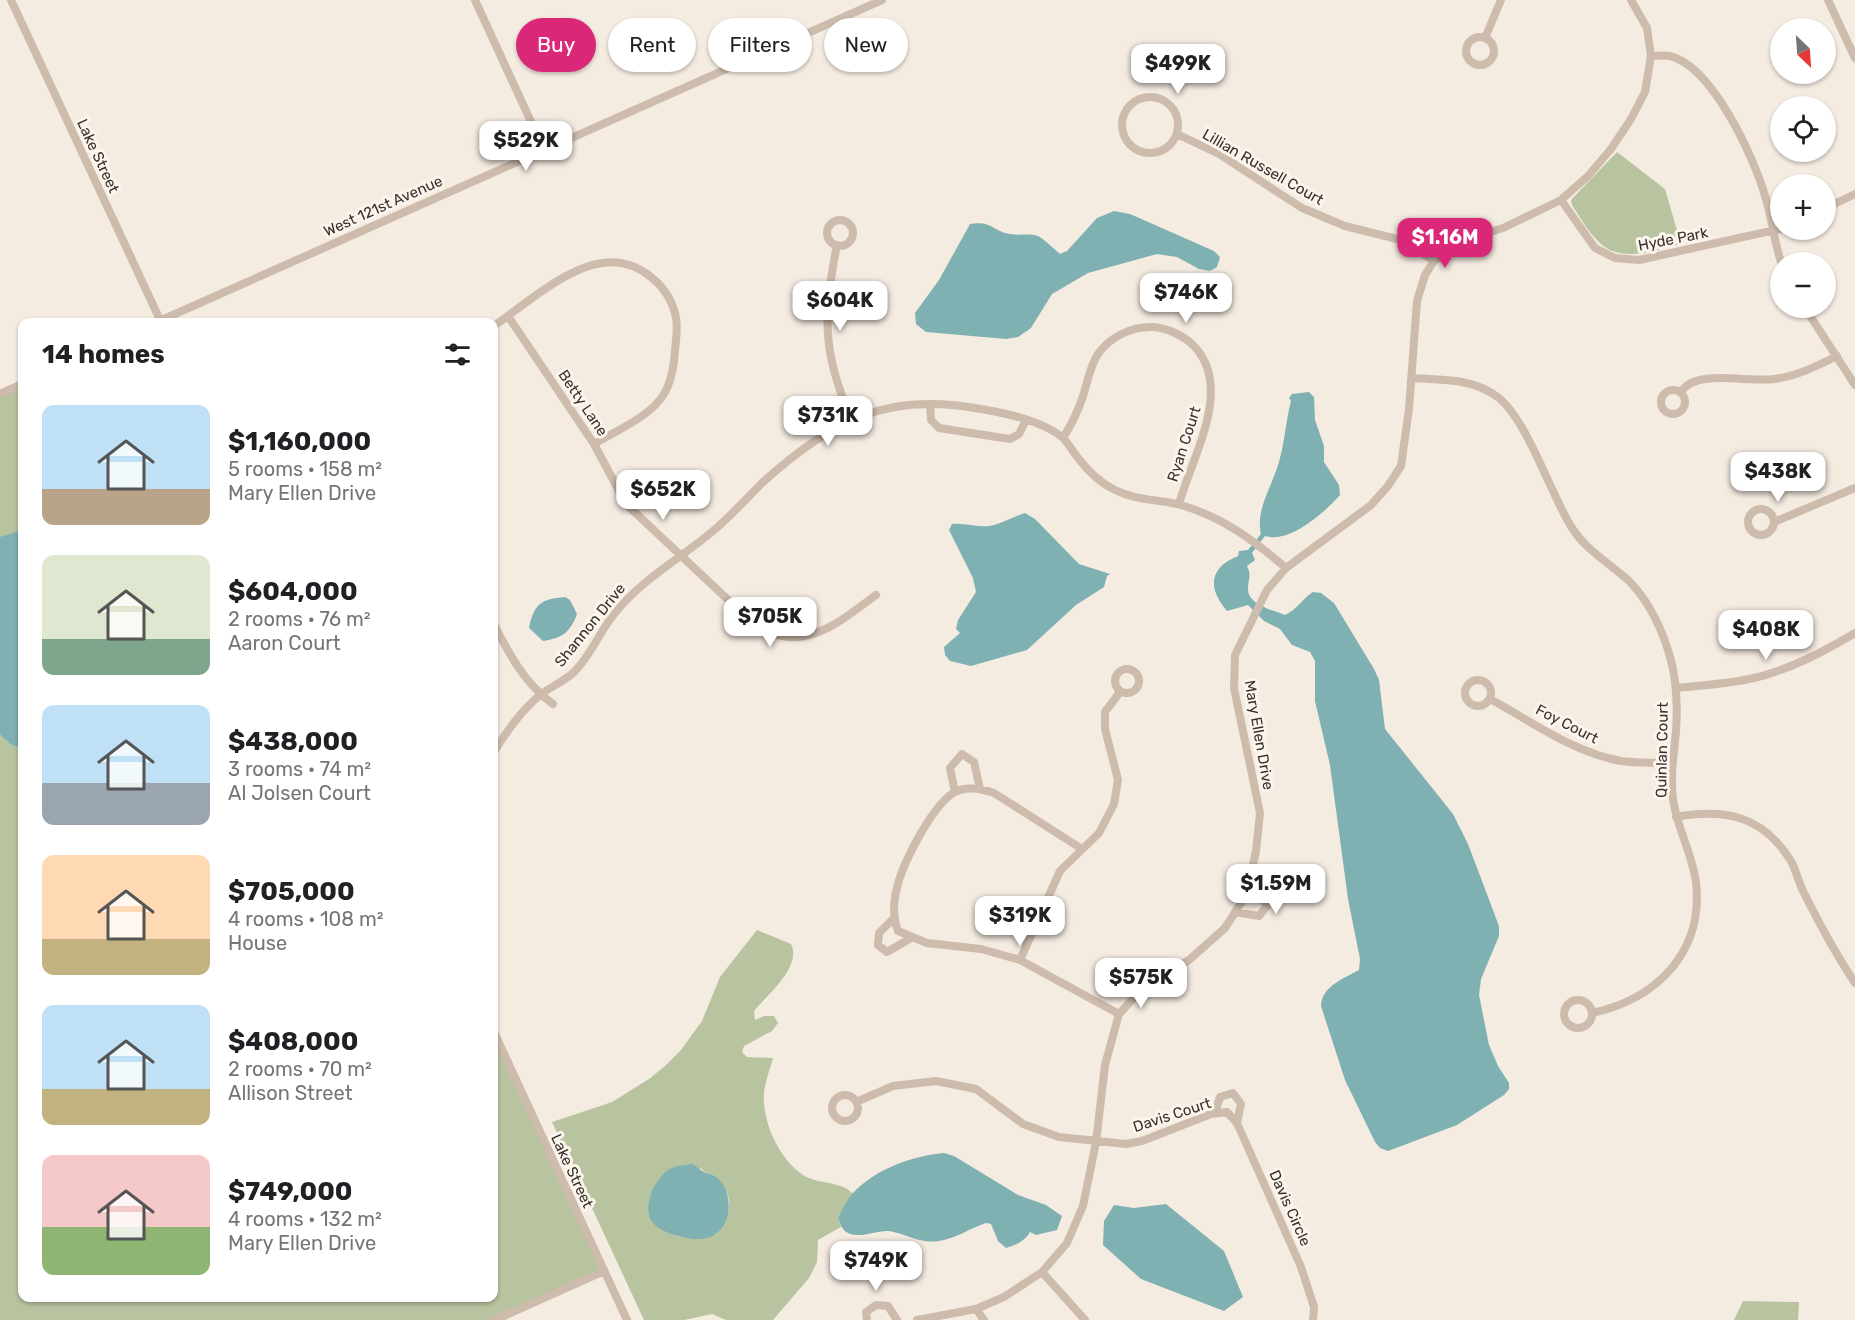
<!DOCTYPE html>
<meta charset="utf-8">
<style>
:root{--surface:#fff;--page:#f6f6f6;--text:#202124;--muted:#757577;--accent:#db2777}
body{margin:0;font-family:Rubik,sans-serif;background:var(--page);color:var(--text);height:100vh;display:flex;flex-direction:column;font-size:22px;white-space:nowrap}
*{box-sizing:border-box;margin:0}
p{font-size:20px;color:var(--muted)}
.icon{flex:none;width:33px;height:33px;fill:none;stroke:currentColor;stroke-width:2;stroke-linecap:round;stroke-linejoin:round}
.map{position:relative;flex:1;overflow:hidden}
.side{position:absolute;left:18px;top:318px;width:480px;height:984px;display:flex;flex-direction:column;background:var(--surface);border-radius:12px;box-shadow:0 2px 4px #0004}
.side>*{flex:none}
.top-card{position:absolute;left:516px;top:18px;width:570px;height:54px;display:flex;gap:12px}
.needle{width:39px;rotate:155deg}
.buttons{position:absolute;left:1770px;top:18px;display:grid;gap:12px}
.buttons a{display:grid;place-items:center;width:66px;height:66px;border-radius:50%;background:var(--surface);box-shadow:0 2px 4px #0004;font-size:30px}
.price{position:absolute;translate:-50% -51px;padding:0 14px;border-radius:12px;background:#fff;color:#222;font-size:20px;line-height:39px;filter:drop-shadow(0 2px 3px #0008)}
.price::after{content:'';position:absolute;left:50%;top:36px;width:18px;height:14px;margin-left:-9px;background:inherit;clip-path:polygon(0 0,100% 0,50% 100%)}
.price.on{background:var(--accent);color:#fff}
ul{padding:0;list-style:none}
li{display:flex;align-items:center;gap:18px;height:150px;padding:0 24px}
li span{display:grid;place-items:center;flex:none;width:168px;height:120px;border-radius:12px;color:#555}
li>.icon{margin-inline-start:auto}
span .icon{width:72px;height:72px;fill:#fffc;stroke-width:1}
li b{font-size:26px}
h2{display:flex;justify-content:space-between;align-items:center;height:72px;padding:0 24px;font-size:26px}
.tag{padding:0 21px;border-radius:27px;background:var(--surface);box-shadow:0 2px 4px #0004;font-size:21px;line-height:54px}
.tag.on{background:var(--accent);color:#fff}
.map>svg:first-child{display:block}
</style>
<div class="map">
<svg width="1855" height="1320" viewBox="0 0 1855 1320">
<rect width="100%" height="100%" fill="#f4ebe1"/>
<path fill="#b8c4a0" fill-rule="evenodd" d="M 1617,152 L 1665,189 L 1681,244 C 1655,250 1618,265 1597,240 C 1587,230 1580,217 1572,205 L 1571,200 Z
M 22,383 L 22,1298 L 494,1298 L 494,1033 L 604,1270 L 496,1320 L 0,1320 L 0,393 Z
M 757,930 L 791,944 C 802,967 768,994 754,1011 L 755,1020 L 764,1016 L 774,1016 L 778,1023 L 772,1031 L 744,1046 L 742,1052 L 747,1057 L 773,1058 C 769,1073 762,1089 764,1104 C 766,1130 784,1167 809,1178 C 823,1184 843,1182 853,1194 L 838,1218 L 841,1227 L 818,1240 L 817,1262 L 809,1278 L 773,1320 L 726,1320 L 712,1314 L 684,1320 L 644,1320 L 552,1122 L 612,1102 L 649,1079 L 665,1066 L 681,1050 L 702,1021 L 720,977 ZM 701,1168 C 705,1174 708,1172 713,1175 C 717,1177 720,1183 723,1186 C 736,1203 727,1220 716,1235 L 679,1237 L 655,1225 Z
M 1743,1301 L 1799,1302 L 1798,1320 L 1734,1320 Z"/>
<path fill="#7fb0b2" d="M 1114,211 L 1130,214 L 1214,251 L 1220,257 L 1217,267 L 1210,271 L 1199,269 L 1177,257 L 1157,254 L 1088,273 L 1052,294 L 1031,328 L 1018,337 L 1006,339 L 926,332 L 916,324 L 915,313 L 939,280 L 970,224 C 991,220 993,231 1010,234 C 1019,236 1029,233 1038,236 C 1043,238 1054,249 1060,254 L 1067,251 L 1097,218 Z
M 1309,392 L 1314,397 L 1315,420 L 1324,446 L 1324,462 L 1339,485 L 1340,495 C 1324,513 1289,544 1265,536 L 1252,553 L 1255,560 L 1247,566 C 1252,576 1248,579 1248,589 C 1248,605 1273,610 1285,615 C 1297,610 1302,599 1313,592 L 1321,593 L 1334,603 L 1374,669 L 1379,680 L 1385,729 L 1453,814 L 1468,844 L 1499,926 L 1499,936 L 1481,979 L 1479,995 L 1489,1045 L 1498,1066 L 1509,1083 L 1509,1089 L 1504,1095 L 1457,1125 L 1388,1151 L 1380,1148 L 1375,1142 L 1345,1080 L 1321,1006 C 1322,986 1343,979 1359,970 L 1360,959 L 1348,899 L 1330,765 L 1315,701 L 1315,661 L 1310,652 L 1292,645 L 1280,629 L 1264,621 L 1248,605 L 1227,611 C 1208,589 1208,568 1238,556 L 1239,551 L 1248,550 L 1261,534 C 1255,508 1274,484 1280,458 C 1285,439 1286,420 1291,401 L 1289,398 L 1292,394 Z
M 1025,513 L 1035,519 L 1079,564 L 1110,574 L 1107,576 L 1104,587 L 1076,605 L 1027,650 L 971,666 L 950,661 L 945,655 L 944,647 L 960,633 L 956,629 L 958,620 L 976,592 L 973,578 L 949,530 L 952,524 C 966,522 980,529 994,525 C 1005,522 1015,516 1025,513 Z
M 22,530 L 22,747 C 13,748 6,740 0,734 L 0,537 Z
M 565,597 L 570,600 L 577,614 C 570,633 562,638 543,641 L 529,628 C 534,604 541,599 565,597 Z
M 944,1153 L 954,1156 L 1018,1195 L 1046,1205 L 1062,1216 L 1057,1230 L 1036,1235 L 1030,1232 C 1026,1240 1015,1246 1006,1248 L 998,1241 L 991,1224 L 986,1223 C 970,1228 955,1239 939,1241 C 920,1244 907,1234 889,1231 C 877,1230 860,1239 848,1233 C 842,1230 840,1224 838,1218 C 842,1210 846,1201 852,1194 C 875,1169 912,1156 944,1153 Z
M 693,1164 C 697,1167 700,1170 704,1172 C 707,1174 710,1173 713,1175 C 733,1186 734,1221 716,1234 C 702,1245 667,1236 655,1225 C 638,1210 657,1172 674,1167 C 680,1165 687,1165 693,1164 Z
M 1166,1204 L 1224,1251 L 1243,1297 L 1224,1311 L 1141,1279 L 1103,1245 L 1104,1221 L 1114,1205 L 1134,1208 Z"/>
<g fill="none" stroke-linecap="round" stroke-linejoin="round">
<path stroke="#cdbbac" stroke-width="8" d="M 11,0 L 161,322
M 475,0 L 544,150
M 1828,0 L 1855,58
M1466 51a14 14 0 1 1 28 0a14 14 0 1 1-28 0Z
M 1485,38 L 1501,0
M 1651,56 C 1657,56 1664,55 1670,56 C 1712,66 1754,157 1765,196 C 1772,218 1774,241 1781,262
M1122 125a28 28 0 1 1 56 0a28 28 0 1 1-56 0Z
M 1177,134 L 1219,154 L 1302,208 L 1345,226 L 1401,240 L 1434,261
M 1561,200 L 1595,248 L 1615,258 L 1639,260 L 1780,229
M 1826,208 L 1855,194
M827 233a13 13 0 1 1 26 0a13 13 0 1 1-26 0Z
M 837,245 C 823,314 822,353 851,418
M 1805,308 L 1855,385
M 508,316 L 594,444 L 626,504 L 757,627 C 804,654 839,622 876,595
M 157,322 L 882,0
M 494,326 C 524,305 567,267 603,263 C 637,258 670,285 676,318 C 678,328 676,340 675,350 C 674,365 672,381 664,394 C 650,417 617,430 594,444
M 1412,378 C 1442,380 1474,378 1499,398 C 1528,422 1550,493 1572,528 C 1586,550 1609,563 1628,580 C 1647,599 1660,625 1668,650 C 1677,677 1678,703 1676,731 C 1674,754 1670,776 1673,799 C 1677,828 1692,853 1696,882 C 1704,952 1657,999 1592,1013
M1661 402a12 12 0 1 1 24 0a12 12 0 1 1-24 0Z
M 1681,392 C 1696,368 1749,383 1775,379 C 1797,376 1817,366 1837,356
M 0,394 L 22,384
M 930,404 L 931,420 L 939,428 L 1010,439 L 1019,434 L 1026,420
M 1063,438 C 1072,424 1079,409 1084,393 C 1088,380 1090,366 1098,354 C 1110,337 1132,326 1153,327 C 1167,328 1183,335 1194,346 C 1234,388 1192,457 1179,504
M1748 522a13 13 0 1 1 26 0a13 13 0 1 1-26 0Z
M 1774,522 L 1855,488
M 494,624 C 509,654 525,684 553,704
M1115 681a12 12 0 1 1 24 0a12 12 0 1 1-24 0Z
M1465 693a13 13 0 1 1 26 0a13 13 0 1 1-26 0Z
M 1677,688 C 1702,685 1729,684 1754,678 C 1791,669 1823,652 1855,633
M 1490,699 C 1531,721 1574,753 1621,761 C 1637,763 1655,763 1672,763
M 494,752 C 507,731 520,712 540,695 C 550,687 563,682 573,673 C 591,656 599,632 615,613 C 641,580 681,558 713,531 C 731,516 746,499 762,483 C 828,423 884,392 975,408 C 1001,412 1043,421 1063,438 C 1069,444 1073,452 1078,458 C 1088,471 1100,483 1115,490 C 1137,501 1159,499 1181,505 C 1222,517 1255,541 1286,568
M 955,792 L 950,768 L 962,754 L 974,762 L 980,789
M 1676,817 C 1726,808 1763,816 1791,861 C 1796,870 1798,881 1803,891 C 1819,923 1835,953 1855,983
M 1082,849 L 994,793 C 982,789 966,785 953,793 C 930,809 898,870 895,898 C 893,910 894,920 898,931 L 927,943 L 981,949 L 1020,960 L 1119,1014
M 1235,912 L 1259,916 L 1267,906 L 1263,900 L 1248,888
M 894,918 L 879,933 L 878,945 L 887,952 L 911,938
M 1020,960 L 1060,871 L 1099,833 L 1114,804 L 1118,780 L 1105,729 L 1105,712 L 1120,692
M1564 1014a14 14 0 1 1 28 0a14 14 0 1 1-28 0Z
M 494,1032 L 627,1320
M832 1108a13 13 0 1 1 26 0a13 13 0 1 1-26 0Z
M 856,1102 L 893,1086 L 936,1081 L 976,1089 L 1023,1124 L 1059,1137 L 1126,1144 L 1142,1141 L 1211,1114 L 1227,1112 L 1237,1123 L 1301,1267 L 1314,1307 L 1313,1320
M 1215,1113 L 1220,1097 L 1233,1093 L 1241,1104 L 1237,1123
M 1042,1272 L 1085,1320
M 976,1309 L 984,1320
M 495,1320 L 604,1271
M 867,1320 L 866,1312 L 876,1305 L 888,1306 L 897,1320
M 917,1320 L 976,1309 L 1004,1297 L 1042,1272 L 1067,1243 L 1083,1206 L 1096,1142 L 1105,1065 L 1119,1014 L 1144,987 L 1189,960 L 1225,928 L 1246,895 L 1256,851 L 1260,813 L 1234,688 L 1235,655 L 1267,590 L 1286,568 L 1371,505 L 1388,486 L 1401,466 L 1409,409 L 1417,301 L 1425,275 L 1434,261 L 1459,242 L 1503,228 L 1561,200 L 1588,176 L 1611,149 L 1631,119 L 1645,92 L 1651,56 L 1647,28 L 1631,0"/>
</g>
<g text-anchor="middle" stroke-width="6" stroke-linejoin="round" paint-order="stroke">
<g font-size="15" fill="#3b302b" stroke="#fbf5ee">
<text transform="translate(98 156) rotate(65)" y="5">Lake Street</text>
<text transform="translate(1263 167) rotate(30)" y="5">Lillian Russell Court</text>
<text transform="translate(383 206) rotate(-24)" y="5">West 121st Avenue</text>
<text transform="translate(1673 239) rotate(-11)" y="5">Hyde Park</text>
<text transform="translate(583 403) rotate(56)" y="5">Betty Lane</text>
<text transform="translate(1184 444) rotate(-72)" y="5">Ryan Court</text>
<text transform="translate(590 625) rotate(-51)" y="5">Shannon Drive</text>
<text transform="translate(1567 724) rotate(27)" y="5">Foy Court</text>
<text transform="translate(1259 735) rotate(80)" y="5">Mary Ellen Drive</text>
<text transform="translate(1662 750) rotate(-89)" y="5">Quinlan Court</text>
<text transform="translate(1172 1115) rotate(-18)" y="5">Davis Court</text>
<text transform="translate(572 1171) rotate(65)" y="5">Lake Street</text>
<text transform="translate(1290 1208) rotate(66)" y="5">Davis Circle</text>
</g>
</g>
</svg>
<div class="buttons">
<a><svg class="needle" viewBox="-14 -14 28 28"><path d="M0-13l5 13h-10z" fill="#e53935"/><path d="M0 13l5-13h-10z" fill="#757577"/></svg></a>
<a><svg class="icon" aria-label="locate" viewBox="0 0 24 24"><circle cx="12" cy="12" r="6"/><path d="M12 2v4M12 18v4M2 12h4M18 12h4"/></svg></a>
<a>+</a>
<a>−</a>
</div>
<b class="price" style="left:1178px;top:95px">$499K</b>
<b class="price" style="left:526px;top:172px">$529K</b>
<b class="price on" style="left:1445px;top:269px">$1.16M</b>
<b class="price" style="left:1186px;top:324px">$746K</b>
<b class="price" style="left:840px;top:332px">$604K</b>
<b class="price" style="left:828px;top:447px">$731K</b>
<b class="price" style="left:1778px;top:503px">$438K</b>
<b class="price" style="left:663px;top:521px">$652K</b>
<b class="price" style="left:770px;top:648px">$705K</b>
<b class="price" style="left:1766px;top:661px">$408K</b>
<b class="price" style="left:1276px;top:915px">$1.59M</b>
<b class="price" style="left:1020px;top:947px">$319K</b>
<b class="price" style="left:1141px;top:1009px">$575K</b>
<b class="price" style="left:876px;top:1292px">$749K</b>
<div class="top-card">
<a class="tag on">Buy</a>
<a class="tag">Rent</a>
<a class="tag">Filters</a>
<a class="tag">New</a>
</div>
<section class="side">
<h2>14 homes<svg class="icon" aria-label="filters" viewBox="0 0 24 24"><path d="M4 7h16M4 17h16"/><circle cx="9" cy="7" r="2"/><circle cx="15" cy="17" r="2"/></svg></h2>
<ul>
<li><span style="background:linear-gradient(#bfe0f5 70%,#b9a48a 0)"><svg class="icon" aria-label="home" viewBox="0 0 24 24"><path d="M3 11l9-7 9 7M6 9v11h12V9"/></svg></span><div><b>$1,160,000</b><p>5 rooms · 158 m²</p><p>Mary Ellen Drive</p></div></li>
<li><span style="background:linear-gradient(#dfe7d0 70%,#7fa58c 0)"><svg class="icon" aria-label="home" viewBox="0 0 24 24"><path d="M3 11l9-7 9 7M6 9v11h12V9"/></svg></span><div><b>$604,000</b><p>2 rooms · 76 m²</p><p>Aaron Court</p></div></li>
<li><span style="background:linear-gradient(#bfe0f5 65%,#9aa5b1 0)"><svg class="icon" aria-label="home" viewBox="0 0 24 24"><path d="M3 11l9-7 9 7M6 9v11h12V9"/></svg></span><div><b>$438,000</b><p>3 rooms · 74 m²</p><p>Al Jolsen Court</p></div></li>
<li><span style="background:linear-gradient(#ffd9b3 70%,#c2b280 0)"><svg class="icon" aria-label="home" viewBox="0 0 24 24"><path d="M3 11l9-7 9 7M6 9v11h12V9"/></svg></span><div><b>$705,000</b><p>4 rooms · 108 m²</p><p>House</p></div></li>
<li><span style="background:linear-gradient(#bfe0f5 70%,#c2b280 0)"><svg class="icon" aria-label="home" viewBox="0 0 24 24"><path d="M3 11l9-7 9 7M6 9v11h12V9"/></svg></span><div><b>$408,000</b><p>2 rooms · 70 m²</p><p>Allison Street</p></div></li>
<li><span style="background:linear-gradient(#f6c9c9 60%,#8fb573 0)"><svg class="icon" aria-label="home" viewBox="0 0 24 24"><path d="M3 11l9-7 9 7M6 9v11h12V9"/></svg></span><div><b>$749,000</b><p>4 rooms · 132 m²</p><p>Mary Ellen Drive</p></div></li>
</ul>
</section>
</div>
